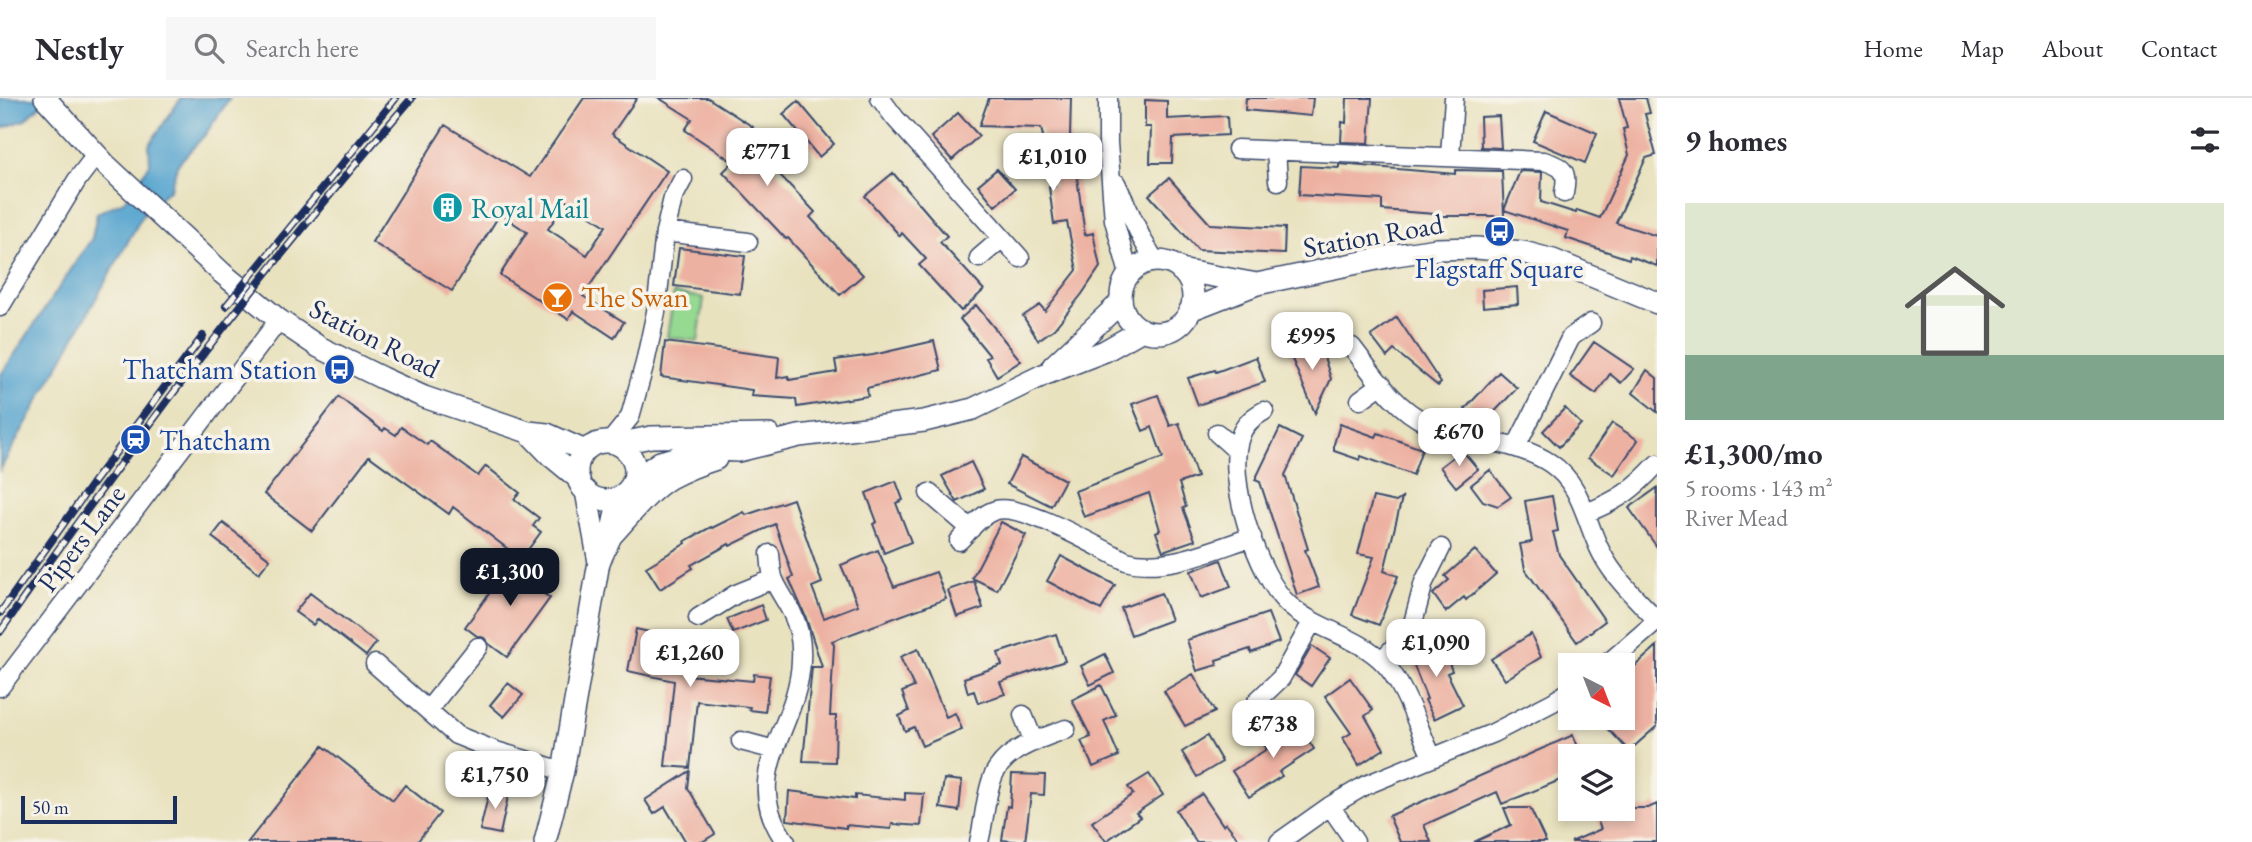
<!DOCTYPE html>
<meta charset="utf-8">
<style>
:root{--surface:#fff;--page:#f7f7f7;--text:#2b2b33;--muted:#7c7c81;--line:#e1e1e2;--accent:#111827}
body{margin:0;font-family:"EB Garamond",serif;background:var(--page);color:var(--text);height:100vh;display:flex;flex-direction:column;font-size:26px;white-space:nowrap}
*{box-sizing:border-box;margin:0}
p{font-size:23px;color:var(--muted)}
.icon{flex:none;width:38px;height:38px;fill:none;stroke:currentColor;stroke-width:2;stroke-linecap:round;stroke-linejoin:round}
.map{position:relative;flex:1;overflow:hidden}
.side{display:flex;flex-direction:column;background:var(--surface);width:595px}
.side>*{flex:none}
.needle{width:46px;rotate:138deg}
.controls{position:absolute;left:1558px;top:555px;display:grid;gap:14px}
.controls a{display:grid;place-items:center;width:77px;height:77px;border-radius:0px;background:var(--surface);box-shadow:0 4px 10px #0003;font-size:35px}
.scale{position:absolute;left:21px;bottom:18px;width:156px;box-sizing:border-box;padding-left:7px;border:4px solid #1b2f5e;border-top:0;font-size:19px;line-height:24px;white-space:nowrap;color:#1b2f5e;-webkit-text-stroke:5px #f7f3e8;paint-order:stroke}
.price{position:absolute;translate:-50% -60px;padding:0 16px;border-radius:14px;background:#fff;color:#222;font-size:23px;line-height:46px;filter:drop-shadow(0 2px 4px #0008)}
.price::after{content:'';position:absolute;left:50%;top:42px;width:21px;height:16px;margin-left:-10px;background:inherit;clip-path:polygon(0 0,100% 0,50% 100%)}
.price.current{background:var(--accent);color:#fff}
ul{padding:0;list-style:none}
li{display:grid;align-content:center;gap:14px;height:371px;padding:0 28px}
li+li{border-top:2px solid var(--line)}
li span{display:grid;place-items:center;height:217px;border-radius:0px;color:#555}
li>.icon{margin-inline-start:auto}
span .icon{width:126px;height:126px;fill:#fffc;stroke-width:1}
li b{font-size:30px}
h2{display:flex;justify-content:space-between;align-items:center;height:84px;padding:0 28px;font-size:30px}
header{display:flex;align-items:center;gap:42px;box-sizing:border-box;height:98px;padding:0 35px;background:var(--surface);border-bottom:2px solid var(--line)}
header strong{font-size:33px}
nav{display:flex;gap:38px;margin-inline-start:auto;font-size:24px}
.search{width:490px;height:63px;background:var(--page);display:flex;align-items:center;gap:18px;box-sizing:border-box;padding:0 24px;border-radius:0px;color:var(--muted);font-size:26px}
main{display:flex;flex:1;min-height:0}
.map>svg:first-child{display:block}
</style>
<header>
<strong>Nestly</strong>
<div class="search"><svg class="icon" aria-label="search" viewBox="0 0 24 24"><circle cx="10" cy="10" r="6"/><path d="M15 15l6 6"/></svg>Search here</div>
<nav><a>Home</a><a>Map</a><a>About</a><a>Contact</a></nav>
</header>
<main>
<div class="map">
<svg width="1657" height="744" viewBox="0 0 1657 744">
<rect width="100%" height="100%" fill="#f7f3e8"/>
<filter id="ink" filterUnits="userSpaceOnUse"><feTurbulence type="fractalNoise" baseFrequency=".0143" numOctaves="2"/><feDisplacementMap in="SourceGraphic" scale="14" xChannelSelector="R" yChannelSelector="G"/><feConvolveMatrix kernelMatrix="1 2 1 2 8 2 1 2 1" color-interpolation-filters="sRGB"/></filter>
<filter id="wash" filterUnits="userSpaceOnUse"><feTurbulence type="fractalNoise" baseFrequency=".00686" numOctaves="4" result="noise"/><feDisplacementMap in="SourceGraphic" scale="28" xChannelSelector="R" yChannelSelector="G"/><feGaussianBlur stdDeviation="1.57" result="paint"/><feColorMatrix in="noise" values="0 0 0 0 0 0 0 0 0 0 0 0 0 0 0 0 0 1.4 0 .05"/><feComposite in="paint" operator="in"/></filter>
<g filter="url(#wash)">
<rect width="100%" height="100%" fill="#e9e2bf"/>
<path fill="#96d991" stroke="#588478" stroke-width="2" d="M 674,195 L 704,200 L 698,243 L 667,239 Z"/>
<path fill="#56a4cf" stroke="#386a96" stroke-width="2" d="M 0,0 L 48,0 L 25,22 L 0,31 Z
M 181,0 L 230,0 L 205,37 L 178,66 L 170,91 L 144,115 L 0,372 L 0,278 L 92,140 L 97,115 L 124,103 L 150,66 L 149,47 Z"/>
<g id="blocks">
<path fill="#edb1a1" fill-rule="evenodd" d="M 584,0 L 637,0 L 612,36 L 667,73 L 583,198 L 624,224 L 614,240 L 573,213 L 568,221 L 500,177 L 527,134 L 500,116 L 452,193 L 372,144 L 445,27 L 530,79 ZM 567,103 L 606,128 L 587,157 L 548,131 Z
M 659,0 L 708,0 L 753,29 L 745,40 L 815,114 L 810,119 L 863,177 L 840,197 L 788,140 L 786,141 L 723,74 L 733,64 L 685,32 L 692,21 Z
M 989,0 L 1071,0 L 1070,39 L 1079,79 L 1077,79 L 1085,137 L 1093,135 L 1100,169 L 1082,196 L 1054,231 L 1038,242 L 1023,218 L 1040,207 L 1045,213 L 1077,172 L 1067,124 L 1054,126 L 1049,89 L 1055,88 L 1041,30 L 979,28 Z
M 1246,0 L 1313,0 L 1311,18 L 1245,12 Z
M 1347,0 L 1372,0 L 1369,45 L 1341,44 L 1342,24 L 1346,25 Z
M 1619,0 L 1646,0 L 1650,15 L 1645,16 L 1656,57 L 1646,60 L 1616,125 L 1657,138 L 1657,168 L 1630,158 L 1629,161 L 1566,140 L 1568,133 L 1504,112 L 1520,73 L 1542,74 L 1541,104 L 1576,115 L 1577,112 L 1600,120 L 1629,57 L 1623,31 L 1627,30 Z
M 1145,2 L 1167,3 L 1167,21 L 1227,18 L 1228,37 L 1173,40 L 1172,65 L 1150,65 L 1151,29 L 1145,29 Z
M 798,3 L 834,46 L 819,59 L 783,16 Z
M 1546,13 L 1597,35 L 1585,65 L 1533,43 Z
M 958,15 L 979,38 L 952,62 L 931,39 Z
M 1499,18 L 1501,50 L 1481,49 L 1480,19 Z
M 1339,66 L 1455,76 L 1455,72 L 1502,73 L 1504,118 L 1435,118 L 1435,116 L 1382,112 L 1382,102 L 1299,97 L 1301,68 L 1339,70 Z
M 997,71 L 1015,91 L 995,108 L 978,87 Z
M 893,75 L 947,138 L 940,144 L 984,192 L 961,213 L 919,167 L 926,161 L 902,135 L 900,138 L 865,98 Z
M 1169,80 L 1210,126 L 1285,130 L 1284,156 L 1198,152 L 1149,97 Z
M 679,150 L 745,158 L 740,196 L 674,188 Z
M 1517,189 L 1518,206 L 1483,209 L 1482,192 Z
M 976,207 L 1021,263 L 997,278 L 986,260 L 990,258 L 960,221 Z
M 1397,219 L 1441,285 L 1438,288 L 1394,252 L 1387,259 L 1371,238 Z
M 934,243 L 941,272 L 867,290 L 868,298 L 797,309 L 796,301 L 751,298 L 752,292 L 661,279 L 665,244 L 779,259 L 777,280 L 788,278 L 789,282 L 837,274 L 835,262 L 873,257 Z
M 1319,243 L 1331,281 L 1315,315 L 1289,254 Z
M 1594,244 L 1634,271 L 1621,285 L 1610,276 L 1596,296 L 1570,278 Z
M 1256,259 L 1265,284 L 1198,307 L 1188,280 L 1215,272 L 1216,274 Z
M 1647,272 L 1657,280 L 1657,314 L 1633,295 Z
M 1499,274 L 1517,290 L 1486,323 L 1479,323 L 1465,311 Z
M 1158,297 L 1170,328 L 1179,325 L 1197,379 L 1179,385 L 1186,409 L 1183,410 L 1195,442 L 1163,453 L 1156,434 L 1160,432 L 1149,395 L 1084,419 L 1075,393 L 1163,360 L 1152,329 L 1143,333 L 1132,306 Z
M 339,299 L 383,333 L 385,330 L 396,337 L 401,329 L 427,347 L 430,343 L 478,378 L 486,368 L 520,395 L 514,401 L 539,420 L 533,428 L 541,434 L 521,461 L 453,409 L 449,416 L 369,358 L 312,433 L 264,396 Z
M 1565,310 L 1581,326 L 1559,349 L 1543,333 Z
M 1612,325 L 1638,342 L 1614,377 L 1588,360 Z
M 1340,326 L 1376,339 L 1378,335 L 1422,351 L 1413,377 L 1361,358 L 1360,362 L 1334,353 L 1334,346 Z
M 1280,330 L 1302,341 L 1285,377 L 1308,451 L 1305,452 L 1319,489 L 1297,497 L 1260,384 L 1255,382 Z
M 1462,352 L 1478,371 L 1456,389 L 1440,369 Z
M 1021,359 L 1065,382 L 1051,408 L 1007,386 Z
M 971,364 L 984,391 L 957,404 L 942,378 Z
M 1490,372 L 1511,399 L 1498,408 L 1483,403 L 1471,387 Z
M 896,383 L 903,402 L 896,405 L 911,444 L 884,455 L 873,426 L 877,424 L 866,395 Z
M 1657,390 L 1657,449 L 1629,410 Z
M 1552,398 L 1558,433 L 1553,434 L 1559,457 L 1605,523 L 1577,544 L 1525,471 L 1520,446 L 1532,444 L 1525,403 Z
M 1373,399 L 1396,404 L 1402,400 L 1384,473 L 1398,478 L 1379,527 L 1352,517 L 1374,459 L 1358,456 Z
M 793,401 L 822,485 L 812,489 L 824,520 L 858,507 L 841,467 L 878,452 L 894,489 L 936,474 L 946,501 L 832,543 L 834,547 L 830,618 L 836,618 L 835,664 L 803,663 L 812,569 L 822,569 L 805,517 L 789,481 L 793,479 L 775,426 L 730,448 L 729,446 L 691,467 L 693,470 L 660,491 L 646,469 L 686,445 L 685,443 L 711,429 L 712,430 L 744,414 L 746,417 Z
M 1001,424 L 1026,437 L 997,492 L 972,480 Z
M 223,425 L 270,461 L 259,475 L 212,439 Z
M 1475,452 L 1496,476 L 1466,502 L 1464,499 L 1446,514 L 1433,496 L 1449,482 L 1445,478 Z
M 1061,458 L 1115,487 L 1101,512 L 1047,483 Z
M 514,461 L 550,487 L 544,496 L 550,500 L 507,559 L 489,546 L 484,540 L 477,538 L 465,529 Z
M 1221,462 L 1231,489 L 1201,500 L 1191,473 Z
M 974,483 L 983,510 L 957,519 L 948,492 Z
M 310,495 L 376,545 L 366,558 L 318,521 L 313,527 L 295,514 Z
M 1161,495 L 1171,522 L 1131,537 L 1121,510 Z
M 761,507 L 766,522 L 733,535 L 727,521 Z
M 1268,515 L 1279,544 L 1251,555 L 1250,551 L 1216,562 L 1217,567 L 1197,573 L 1187,542 Z
M 636,531 L 693,544 L 687,577 L 753,583 L 754,576 L 770,578 L 765,614 L 749,612 L 750,609 L 697,603 L 690,670 L 665,668 L 674,583 L 628,573 Z
M 1056,536 L 1065,563 L 1000,584 L 1005,596 L 978,605 L 974,593 L 968,595 L 964,580 L 1002,567 L 998,555 Z
M 1531,536 L 1541,559 L 1505,582 L 1491,561 Z
M 1440,542 L 1452,573 L 1447,575 L 1463,607 L 1434,621 L 1425,602 L 1427,601 L 1409,555 Z
M 1312,548 L 1330,560 L 1311,588 L 1295,577 Z
M 1657,548 L 1657,628 L 1629,653 L 1598,620 L 1622,620 L 1622,601 L 1629,594 L 1622,586 L 1622,580 Z
M 918,551 L 946,619 L 955,615 L 962,631 L 922,648 L 914,629 L 905,633 L 899,618 L 909,613 L 902,594 L 914,589 L 900,559 Z
M 1105,556 L 1114,575 L 1090,587 L 1081,568 Z
M 1193,576 L 1215,614 L 1185,628 L 1164,593 Z
M 1350,580 L 1373,612 L 1365,618 L 1384,651 L 1359,667 L 1343,640 L 1351,635 L 1325,598 Z
M 508,585 L 523,597 L 504,619 L 490,607 Z
M 1101,587 L 1116,617 L 1104,623 L 1119,658 L 1093,669 L 1081,643 L 1091,639 L 1072,602 Z
M 1297,625 L 1314,651 L 1279,674 L 1282,678 L 1249,699 L 1232,673 L 1267,651 L 1264,646 Z
M 1573,637 L 1582,658 L 1570,658 L 1570,678 L 1502,706 L 1497,694 L 1424,727 L 1431,744 L 1400,744 L 1389,718 Z
M 1207,638 L 1222,664 L 1197,679 L 1182,654 Z
M 323,648 L 393,702 L 405,687 L 440,715 L 417,744 L 248,744 Z
M 690,673 L 688,690 L 715,736 L 702,744 L 686,744 L 665,709 L 654,716 L 645,702 Z
M 1012,676 L 1045,677 L 1044,697 L 1031,696 L 1025,744 L 1002,742 L 1007,708 L 1010,709 Z
M 1149,676 L 1163,697 L 1136,715 L 1140,719 L 1106,743 L 1092,724 L 1133,696 L 1128,689 Z
M 944,681 L 962,683 L 959,713 L 940,710 Z
M 490,690 L 509,694 L 500,736 L 480,732 Z
M 789,693 L 855,701 L 855,697 L 905,702 L 905,695 L 924,696 L 921,728 L 892,726 L 891,731 L 846,727 L 846,730 L 787,722 Z
M 1202,696 L 1223,727 L 1226,725 L 1241,744 L 1196,744 L 1176,712 Z
M 1657,706 L 1657,744 L 1571,744 L 1601,731 L 1592,710 L 1648,710 Z
M 1504,710 L 1530,710 L 1546,744 L 1474,744 L 1511,727 Z"/>
</g>
</g>
<g filter="url(#ink)">
<use href="#blocks" fill-opacity="0" stroke="#3a4a6d" stroke-width="2"/>
<g fill="none" stroke-linecap="round" stroke-linejoin="round">
<defs>
<path id="minor" d="M 880,0 L 895,20 L 1020,160
M 1108,0 L 1108,45 L 1114,122 L 1129,176
M 1237,51 L 1544,63 C 1565,69 1568,75 1564,95
M 1276,52 L 1278,83
M 1450,58 L 1454,0
M 1116,85 L 1142,141 L 1155,163
M 665,134 L 673,100 L 683,81
M 979,160 L 1001,141
M 0,209 L 77,82 L 96,57
M 1352,249 C 1373,276 1395,311 1427,325 C 1448,331 1469,337 1490,343 C 1510,348 1532,353 1550,365 C 1583,387 1585,424 1602,456 C 1615,481 1638,502 1657,522
M 1360,302 L 1382,286
M 1264,313 C 1253,319 1244,326 1240,339 C 1225,379 1258,480 1289,507 C 1317,532 1358,538 1384,565 C 1404,585 1419,632 1432,659
M 1217,335 L 1236,352
M 610,344 L 630,319 L 645,265 L 656,214 L 665,134 L 748,144
M 1516,349 L 1571,239 L 1591,225
M 929,395 L 971,431
M 1586,415 C 1619,402 1633,392 1657,366
M 959,443 C 970,432 981,416 996,412 C 1024,405 1099,450 1126,463 C 1165,474 1214,451 1252,439
M 770,456 C 771,464 771,475 774,482 C 779,494 787,504 792,515 C 799,529 802,547 801,562 C 799,631 736,676 786,744
M 698,520 L 736,496 L 773,481
M 1382,562 L 1402,541 L 1413,525 L 1424,484 L 1441,450
M 375,566 L 456,637 L 496,653 L 563,673
M 1606,567 L 1657,523
M 0,589 L 279,222
M 1257,603 L 1281,580 L 1312,524
M 428,612 L 478,549
M 1023,617 L 1034,644
M 741,643 L 775,652
M 1330,708 L 1355,744
M 979,744 C 984,724 985,703 991,684 C 1000,652 1038,642 1066,631
M 1279,744 L 1330,708 L 1366,687 L 1493,635 L 1553,604 L 1570,593"/>
<path id="tertiary" d="M 45,0 L 106,67 L 222,175 L 279,222 L 319,249 L 382,280 L 424,299 L 528,334 L 551,358 L 579,381
M1121 199a36 36 0 1 1 72 0a36 36 0 1 1-72 0Z
M 1180,172 L 1257,186
M 1190,212 L 1257,186 L 1396,157 L 1437,151 L 1476,150 L 1523,154 L 1553,162 L 1657,205
M 1053,268 L 1121,204
M 528,334 L 547,336 L 585,353
M577 373a29 29 0 1 1 58 0a29 29 0 1 1-58 0Z
M 617,346 L 651,339 L 769,337
M 633,383 L 660,364 L 688,356 L 716,352 L 738,353 L 799,338 L 924,323 L 973,311 L 1043,277 L 1105,253 L 1142,232
M 586,393 L 599,464
M 611,438 C 629,419 648,393 670,380 C 685,372 700,366 716,361
M 545,744 L 563,673 L 599,464 L 611,438 L 619,399"/>
</defs>
<use href="#minor" stroke="#3a4a6d" stroke-width="21"/>
<use href="#tertiary" stroke="#3a4a6d" stroke-width="24"/>
<use href="#minor" stroke="#fff" stroke-width="18"/>
<use href="#tertiary" stroke="#fff" stroke-width="21"/>
<defs>
<path id="rail" d="M 226,208 L 396,0
M 0,515 L 92,386 L 203,238
M 0,534 C 129,349 264,170 412,0"/>
</defs>
<use href="#rail" stroke="#1b2f5e" stroke-width="8"/>
<use href="#rail" stroke="#f7f3e8" stroke-width="5" stroke-dasharray="16" stroke-linecap="butt"/>
</g>
</g>
<defs>
<symbol id="building-disc" viewBox="-11 -11 22 22"><circle r="9.5" fill="#0f9aa8" stroke="#f7f3e8"/><path d="M-4-6H4V6H1V3H-1V6H-4ZM-2.5-4.3h1.7v1.8h-1.7ZM.8-4.3h1.7v1.8H.8ZM-2.5-1h1.7V.8h-1.7ZM.8-1h1.7V.8H.8Z" fill="#fff"/></symbol>
<symbol id="bus-disc" viewBox="-11 -11 22 22"><circle r="9.5" fill="#1a4fb4" stroke="#f7f3e8"/><path d="M-5-6H5V4H4V6H2V4H-2V6H-4V4H-5ZM-3.5-4V0h7V-4ZM-3.5 1.2v1.5H-2V1.2ZM2 1.2v1.5H3.5V1.2Z" fill="#fff"/></symbol>
<symbol id="bar-disc" viewBox="-11 -11 22 22"><circle r="9.5" fill="#e8710a" stroke="#f7f3e8"/><path d="M-6-5H6L.8 .8V4.5H3.5V6h-7V4.5H-.8V.8Z" fill="#fff"/></symbol>
<symbol id="station-disc" viewBox="-11 -11 22 22"><circle r="9.5" fill="#1a4fb4" stroke="#f7f3e8"/><path d="M-3-6H3Q5-6 5-4V2Q5 4 3 4L4.5 6H3L1.5 4h-3L-3 6H-4.5L-3 4Q-5 4-5 2V-4Q-5-6-3-6ZM-3.5-4v3h7v-3ZM-3.5 1v1.5H-2V1ZM2 1v1.5H3.5V1Z" fill="#fff"/></symbol>
</defs>
<g fill-rule="evenodd">
<use href="#building-disc" x="430" y="92" width="35" height="35"/>
<use href="#bus-disc" x="1482" y="116" width="35" height="35"/>
<use href="#bar-disc" x="540" y="182" width="35" height="35"/>
<use href="#bus-disc" x="322" y="254" width="35" height="35"/>
<use href="#station-disc" x="118" y="324" width="35" height="35"/>
</g>
<g text-anchor="middle" stroke-width="7" stroke-linejoin="round" paint-order="stroke">
<g font-size="28" fill="#0d838f" stroke="#f7f3e8" text-anchor="start">
<text x="471" y="120">Royal Mail</text>
</g>
<g font-size="28" fill="#1b2f5e" stroke="#f7f3e8">
<text transform="translate(1373 137) rotate(-10)" y="10">Station Road</text>
<text transform="translate(375 240) rotate(27)" y="10">Station Road</text>
<text transform="translate(81 440) rotate(-53)" y="10">Pipers Lane</text>
</g>
<g font-size="28" fill="#164399" stroke="#f7f3e8">
<text x="1499" y="180">Flagstaff Square</text>
<text x="317" y="281" text-anchor="end">Thatcham Station</text>
<text x="159" y="352" text-anchor="start">Thatcham</text>
</g>
<g font-size="28" fill="#c56008" stroke="#f7f3e8" text-anchor="start">
<text x="581" y="209">The Swan</text>
</g>
</g>
</svg>
<div class="controls">
<a><svg class="needle" viewBox="-14 -14 28 28"><path d="M0-13l5 13h-10z" fill="#e53935"/><path d="M0 13l5-13h-10z" fill="#7c7c81"/></svg></a>
<a><svg class="icon" aria-label="layers" viewBox="0 0 24 24"><path d="M12 4l9 5-9 5-9-5zM3 14l9 5 9-5"/></svg></a>
</div>
<div class="scale">50 m</div>
<b class="price" style="left:767px;top:90px">£771</b>
<b class="price" style="left:1053px;top:95px">£1,010</b>
<b class="price" style="left:1312px;top:274px">£995</b>
<b class="price" style="left:1459px;top:370px">£670</b>
<b class="price current" style="left:510px;top:510px">£1,300</b>
<b class="price" style="left:1436px;top:581px">£1,090</b>
<b class="price" style="left:690px;top:591px">£1,260</b>
<b class="price" style="left:1273px;top:662px">£738</b>
<b class="price" style="left:495px;top:713px">£1,750</b>
</div>
<section class="side">
<h2>9 homes<svg class="icon" aria-label="filters" viewBox="0 0 24 24"><path d="M4 7h16M4 17h16"/><circle cx="9" cy="7" r="2"/><circle cx="15" cy="17" r="2"/></svg></h2>
<ul>
<li><span style="background:linear-gradient(#dfe7d0 70%,#7fa58c 0)"><svg class="icon" aria-label="home" viewBox="0 0 24 24"><path d="M3 11l9-7 9 7M6 9v11h12V9"/></svg></span><div><b>£1,300/mo</b><p>5 rooms · 143 m²</p><p>River Mead</p></div></li>
</ul>
</section>
</main>
